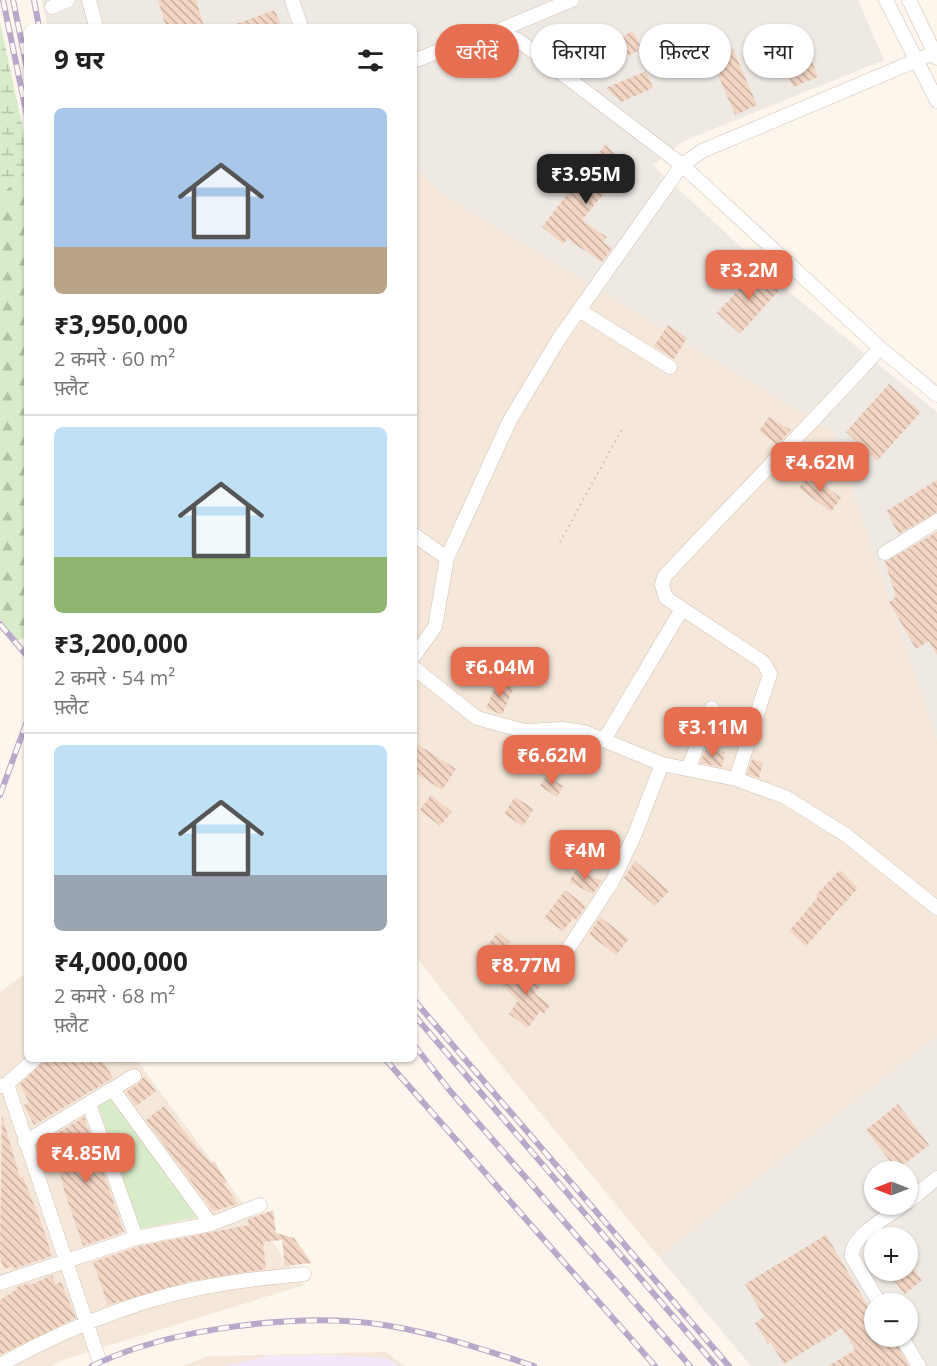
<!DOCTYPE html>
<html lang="hi">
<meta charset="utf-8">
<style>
:root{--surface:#fff;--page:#f6f6f6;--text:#222;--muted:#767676;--line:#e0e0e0;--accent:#e76f51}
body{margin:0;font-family:"Open Sans","Noto Sans Devanagari",sans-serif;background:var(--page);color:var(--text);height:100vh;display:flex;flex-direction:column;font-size:22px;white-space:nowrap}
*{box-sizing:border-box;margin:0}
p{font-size:20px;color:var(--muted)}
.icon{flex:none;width:33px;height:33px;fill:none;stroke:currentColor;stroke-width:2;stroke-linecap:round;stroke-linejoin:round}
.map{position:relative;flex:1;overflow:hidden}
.drawer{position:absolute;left:24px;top:24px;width:393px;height:1038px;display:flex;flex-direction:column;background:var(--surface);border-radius:9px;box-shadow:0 2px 4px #0004}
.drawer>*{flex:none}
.top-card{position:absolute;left:435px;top:24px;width:411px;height:54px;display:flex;gap:12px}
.needle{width:39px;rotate:270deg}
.tools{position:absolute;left:864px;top:1161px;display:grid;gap:12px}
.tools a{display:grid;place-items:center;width:54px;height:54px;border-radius:50%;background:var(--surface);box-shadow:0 2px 4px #0004;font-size:30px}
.price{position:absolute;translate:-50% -51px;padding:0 14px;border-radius:12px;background:var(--accent);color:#fff;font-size:20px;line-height:39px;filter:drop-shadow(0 2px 3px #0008)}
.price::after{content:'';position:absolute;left:50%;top:36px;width:18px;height:14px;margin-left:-9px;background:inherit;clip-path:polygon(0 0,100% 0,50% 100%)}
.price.active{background:#222;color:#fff}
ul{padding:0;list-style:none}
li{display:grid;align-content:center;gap:12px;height:318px;padding:0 30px}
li+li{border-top:2px solid var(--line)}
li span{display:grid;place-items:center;height:186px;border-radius:9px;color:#555}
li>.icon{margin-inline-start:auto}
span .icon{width:108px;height:108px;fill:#fffc;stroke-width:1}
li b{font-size:26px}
h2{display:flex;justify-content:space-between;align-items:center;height:72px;padding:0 30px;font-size:26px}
.pill{padding:0 21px;border-radius:27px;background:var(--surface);box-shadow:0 2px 4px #0004;font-size:21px;line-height:54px}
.pill.active{background:var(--accent);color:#fff}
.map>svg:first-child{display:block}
</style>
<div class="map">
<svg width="937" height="1366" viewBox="0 0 937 1366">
<defs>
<pattern id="forest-firs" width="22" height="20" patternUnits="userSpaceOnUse" patternTransform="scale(1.5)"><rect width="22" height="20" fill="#d8ecc9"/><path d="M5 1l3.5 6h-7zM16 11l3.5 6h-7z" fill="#b4c2a5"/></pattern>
<pattern id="wetland-marsh" width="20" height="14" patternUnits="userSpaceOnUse" patternTransform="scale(1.5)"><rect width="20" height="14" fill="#d8ecc9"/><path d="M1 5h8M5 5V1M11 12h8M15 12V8" fill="none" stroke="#b4c2a5"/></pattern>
<pattern id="building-back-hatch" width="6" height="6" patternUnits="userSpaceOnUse" patternTransform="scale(1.5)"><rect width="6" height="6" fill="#f3d5c3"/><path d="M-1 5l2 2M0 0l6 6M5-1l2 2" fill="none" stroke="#cab0a1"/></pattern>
</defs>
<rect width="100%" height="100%" fill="#fdf6ec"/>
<path fill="#f5e8da" d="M 414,167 L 442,194 L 833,432 L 937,739 L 937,1036 L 659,1257 L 492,1054 L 414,954 Z
M 27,972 L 27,1059 L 136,1059 L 304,1285 L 62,1360 L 52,1366 L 0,1366 L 0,992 Z
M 386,1352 L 405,1366 L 183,1366 L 208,1356 Z"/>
<path fill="#efe9e4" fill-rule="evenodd" d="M 42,0 L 858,0 L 884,60 L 684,141 L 653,165 L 789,292 L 937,412 L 937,739 L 833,432 L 442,194 L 414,167 L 414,27 L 48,27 Z
M 937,1036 L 937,1366 L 751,1366 L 659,1257 ZM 874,1172 L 908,1172 L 908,1204 L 874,1204 ZM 874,1238 L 908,1238 L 908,1270 L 874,1270 ZM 874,1304 L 908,1304 L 908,1336 L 874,1336 Z"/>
<path fill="#f3e8fa" d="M 318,1355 L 387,1358 L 400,1366 L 225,1366 L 269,1356 Z"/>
<path fill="url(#forest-firs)" d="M 27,169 L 27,636 L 17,641 L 0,619 L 0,196 Z"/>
<path fill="url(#wetland-marsh)" d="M 0,22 L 27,148 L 27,169 L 0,196 Z"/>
<path fill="#d8ecc9" d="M 109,1097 L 198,1217 L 140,1229 L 98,1104 Z"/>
<path fill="url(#building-back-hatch)" d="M 158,0 L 196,0 L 204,27 L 166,27 Z
M 275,10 L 281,27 L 230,27 L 230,26 Z
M 799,27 L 818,77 L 793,87 L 774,37 Z
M 633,31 L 642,49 L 625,57 L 617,39 Z
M 733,49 L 757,105 L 735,115 L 711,58 Z
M 646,71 L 653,88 L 621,102 L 606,88 Z
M 605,145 L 628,164 L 582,220 L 607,237 L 603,242 L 612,248 L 602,262 L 567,239 L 563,244 L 542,227 Z
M 758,268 L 780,289 L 740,334 L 717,313 Z
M 668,325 L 687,338 L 674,359 L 654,346 Z
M 889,384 L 921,412 L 877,461 L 846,432 Z
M 769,417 L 791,430 L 777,445 L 759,431 Z
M 804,443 L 819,454 L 810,465 L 795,453 Z
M 809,474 L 841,498 L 831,512 L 799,488 Z
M 937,480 L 937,512 L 899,534 L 886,511 Z
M 937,532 L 937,655 L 929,641 L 916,649 L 889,602 L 896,597 L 885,562 Z
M 498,680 L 514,687 L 502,715 L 486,708 Z
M 563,738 L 576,740 L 567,764 L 555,760 Z
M 540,739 L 545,743 L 538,753 L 525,748 L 532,740 Z
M 414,742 L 456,769 L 442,790 L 414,772 Z
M 706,748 L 725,752 L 722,767 L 700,763 Z
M 752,759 L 763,763 L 759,778 L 747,774 Z
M 546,776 L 563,786 L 557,797 L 540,786 Z
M 431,795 L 452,812 L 440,826 L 420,810 Z
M 515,797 L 534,809 L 523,826 L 504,814 Z
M 635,861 L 669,891 L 655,906 L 624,878 Z
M 576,869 L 602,881 L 593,894 L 569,882 Z
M 840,870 L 858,888 L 806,946 L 789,931 L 818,897 L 816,895 Z
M 565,890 L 586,906 L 576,920 L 573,918 L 563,931 L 544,918 Z
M 600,917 L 629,939 L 616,955 L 589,934 Z
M 498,932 L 510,942 L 496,958 L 484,949 Z
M 526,966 L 545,979 L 535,994 L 550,1005 L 544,1014 L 540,1011 L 528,1028 L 509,1014 L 518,1001 L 501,984 L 512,973 L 518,978 Z
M 52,1059 L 102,1059 L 113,1078 L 34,1125 L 24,1105 L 29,1103 L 20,1084 L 44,1060 L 46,1062 Z
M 144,1076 L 156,1091 L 136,1106 L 126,1092 L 139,1083 Z
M 898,1104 L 929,1145 L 897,1170 L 866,1130 Z
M 164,1106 L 200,1151 L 212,1163 L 214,1161 L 227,1182 L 224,1184 L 238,1204 L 213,1211 L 146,1120 Z
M 2,1115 L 20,1178 L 23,1177 L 42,1225 L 52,1256 L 13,1269 L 13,1266 L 4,1269 L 0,1257 Z
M 84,1117 L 124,1232 L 83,1246 L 64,1190 L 51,1137 Z
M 273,1210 L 276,1233 L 294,1238 L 312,1263 L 285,1266 L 282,1240 L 263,1242 L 266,1269 L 191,1281 L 108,1305 L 93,1262 L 140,1246 L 249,1225 L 248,1219 Z
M 826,1235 L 874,1316 L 874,1336 L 892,1336 L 909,1366 L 828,1366 L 855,1350 L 842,1328 L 784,1364 L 770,1342 L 768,1344 L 755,1323 L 764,1317 L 745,1284 Z
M 908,1262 L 922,1280 L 905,1294 L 885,1270 L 908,1270 Z
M 52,1275 L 56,1284 L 61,1282 L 76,1318 L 0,1355 L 0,1300 L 17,1289 L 17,1287 L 30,1283 L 31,1285 Z"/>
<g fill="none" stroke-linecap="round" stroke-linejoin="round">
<defs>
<path id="minor" d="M 89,0 L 96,27
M 292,0 L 301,27
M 886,0 L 937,101
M 909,0 L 937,58
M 52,7 L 68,0
M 495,32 L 518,40 L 682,165 L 880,348 L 937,395
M 414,61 L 473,37 L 495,32 L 572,0
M 579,310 L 670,367
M 414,535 L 447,558
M 885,553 L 937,521
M 414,656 L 435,627 L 447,558 L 510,420 L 560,337 L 682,165 L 702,151 L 934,53
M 414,668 L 477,718 L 525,731 L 563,729 L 584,732 L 662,764 L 736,779 L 785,797 L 846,835 L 937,908
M 604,740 L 682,609
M 688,769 L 712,708
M 736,779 L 770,674 L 763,662 L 666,598 L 662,585 L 664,577 C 735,500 810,426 880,348
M 555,969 L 612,882 L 635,834 L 662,764
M 7,1084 L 101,1366
M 0,1086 L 7,1084 L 35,1059
M 114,1091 L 211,1224
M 89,1104 L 136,1238
M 25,1142 L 134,1076
M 908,1202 L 937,1178
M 0,1283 L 136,1238 L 211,1224 L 260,1205
M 880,1304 L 852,1257 C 848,1238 889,1216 904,1204
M 901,1336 L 919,1366
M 0,1365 C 69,1327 144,1296 222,1284 C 249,1279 277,1277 304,1274"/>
</defs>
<use href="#minor" stroke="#d1beb0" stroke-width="15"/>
<path stroke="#d9b8a5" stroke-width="2" stroke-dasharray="1.5 4.5" stroke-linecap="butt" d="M 560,542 L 622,429"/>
<use href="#minor" stroke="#fff" stroke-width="14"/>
<defs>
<path id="rail" d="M 3,0 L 27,116
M 13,0 L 27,69
M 34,0 L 39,27
M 0,624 L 27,656
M 0,795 L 27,721
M 414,1000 L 729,1366
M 414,1015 L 716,1366
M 414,1045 L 451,1092 L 690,1366
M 385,1059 L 655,1366
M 92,1366 C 169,1328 300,1312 384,1325 C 435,1333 485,1350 534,1366"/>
</defs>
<use href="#rail" stroke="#b9a8c9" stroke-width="6"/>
<use href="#rail" stroke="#fffaf3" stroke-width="4" stroke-dasharray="11" stroke-linecap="butt"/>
</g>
</svg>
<div class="tools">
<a><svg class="needle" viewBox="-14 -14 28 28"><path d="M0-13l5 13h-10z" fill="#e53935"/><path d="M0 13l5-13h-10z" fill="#767676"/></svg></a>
<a>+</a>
<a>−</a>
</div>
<b class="price active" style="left:586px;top:205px">₹3.95M</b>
<b class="price" style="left:749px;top:301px">₹3.2M</b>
<b class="price" style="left:820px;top:493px">₹4.62M</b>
<b class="price" style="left:500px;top:698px">₹6.04M</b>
<b class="price" style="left:713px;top:758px">₹3.11M</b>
<b class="price" style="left:552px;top:786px">₹6.62M</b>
<b class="price" style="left:585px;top:881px">₹4M</b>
<b class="price" style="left:526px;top:996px">₹8.77M</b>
<b class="price" style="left:86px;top:1184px">₹4.85M</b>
<div class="top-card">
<a class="pill active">खरीदें</a>
<a class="pill">किराया</a>
<a class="pill">फ़िल्टर</a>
<a class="pill">नया</a>
</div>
<section class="drawer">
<h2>9 घर<svg class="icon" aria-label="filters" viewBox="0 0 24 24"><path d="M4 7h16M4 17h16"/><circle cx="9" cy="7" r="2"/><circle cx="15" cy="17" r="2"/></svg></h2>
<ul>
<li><span style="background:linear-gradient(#a9c7e8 75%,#b9a48a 0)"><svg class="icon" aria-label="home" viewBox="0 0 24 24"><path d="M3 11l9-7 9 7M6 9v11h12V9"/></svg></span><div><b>₹3,950,000</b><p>2 कमरे · 60 m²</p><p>फ़्लैट</p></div></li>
<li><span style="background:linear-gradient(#bfe0f5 70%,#8fb573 0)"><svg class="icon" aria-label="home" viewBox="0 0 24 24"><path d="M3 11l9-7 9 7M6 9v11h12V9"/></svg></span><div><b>₹3,200,000</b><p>2 कमरे · 54 m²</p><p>फ़्लैट</p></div></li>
<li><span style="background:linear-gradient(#bfe0f5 70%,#9aa5b1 0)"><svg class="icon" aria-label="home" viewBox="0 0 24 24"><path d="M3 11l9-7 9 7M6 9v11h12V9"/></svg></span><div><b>₹4,000,000</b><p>2 कमरे · 68 m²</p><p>फ़्लैट</p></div></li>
</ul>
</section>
</div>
